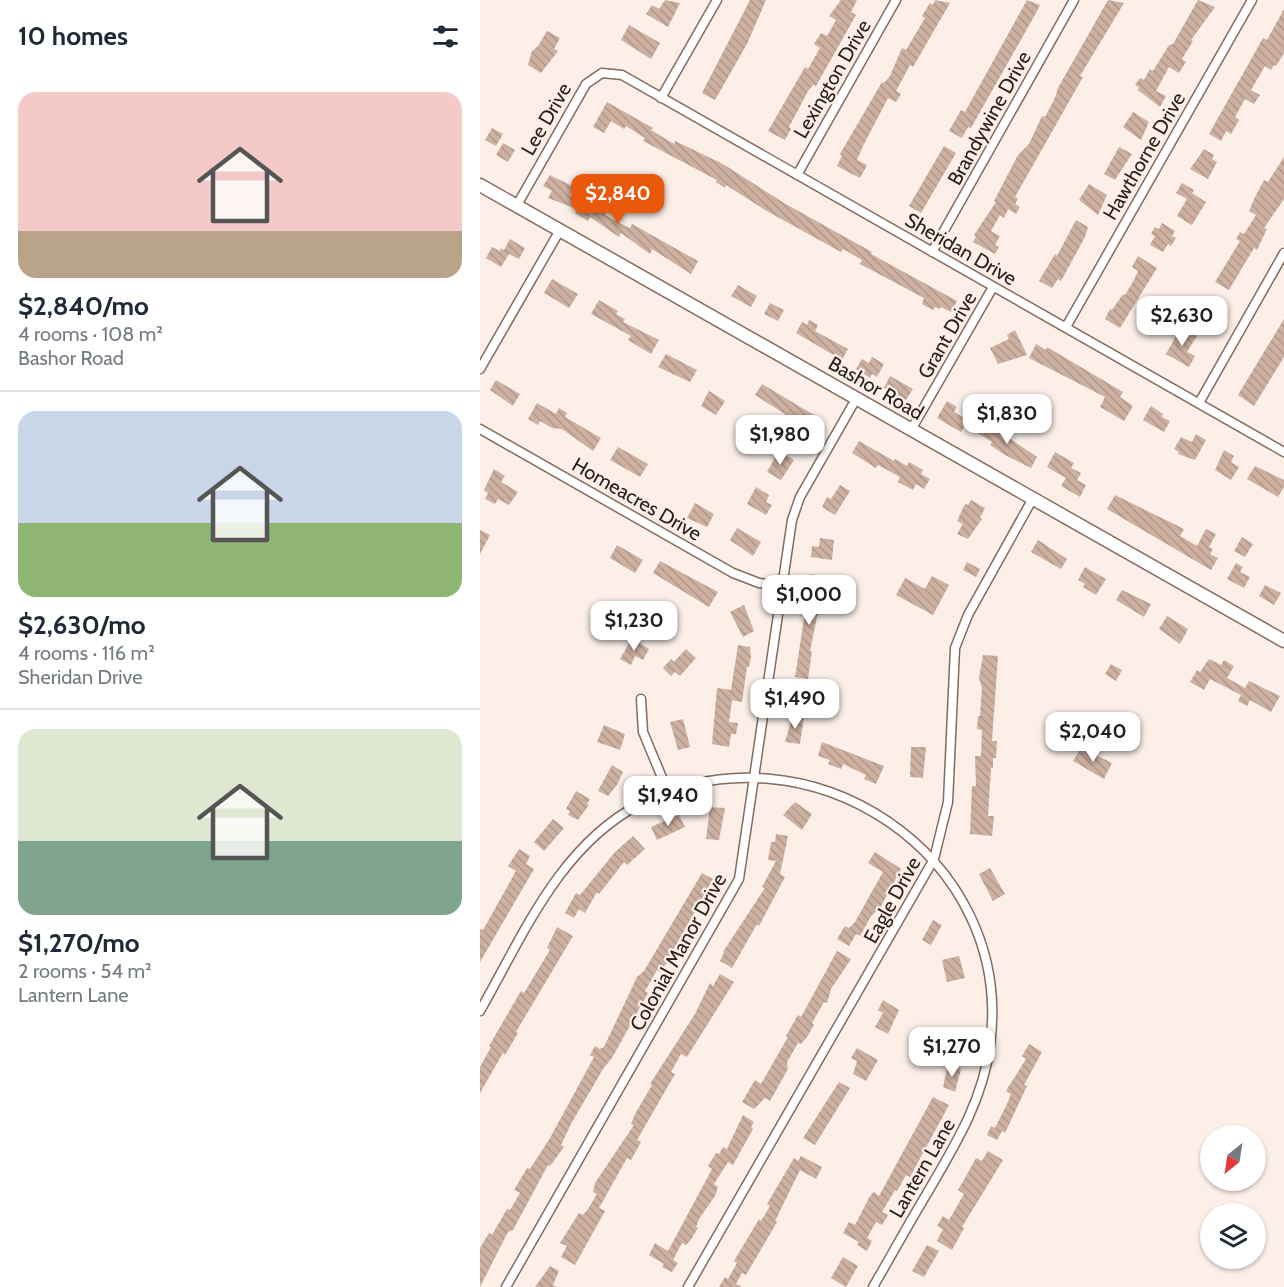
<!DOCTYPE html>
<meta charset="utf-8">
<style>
:root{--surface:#fff;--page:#f2f2f3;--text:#1f2937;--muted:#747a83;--line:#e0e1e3;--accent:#ea580c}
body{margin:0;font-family:Cabin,sans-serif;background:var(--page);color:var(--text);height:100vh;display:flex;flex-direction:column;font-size:22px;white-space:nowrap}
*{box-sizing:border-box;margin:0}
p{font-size:20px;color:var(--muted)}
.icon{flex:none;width:33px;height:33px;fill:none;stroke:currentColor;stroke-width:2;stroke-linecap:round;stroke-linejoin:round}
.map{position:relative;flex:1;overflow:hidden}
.drawer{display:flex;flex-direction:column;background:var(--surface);width:480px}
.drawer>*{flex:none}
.needle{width:39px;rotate:210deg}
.fabs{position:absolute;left:720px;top:1125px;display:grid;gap:12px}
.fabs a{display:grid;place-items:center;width:66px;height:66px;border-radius:50%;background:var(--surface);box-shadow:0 2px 4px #0004;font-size:30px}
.price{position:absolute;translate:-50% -51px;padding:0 14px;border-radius:12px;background:#fff;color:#222;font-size:20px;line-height:39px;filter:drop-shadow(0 2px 3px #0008)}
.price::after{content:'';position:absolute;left:50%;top:36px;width:18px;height:14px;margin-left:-9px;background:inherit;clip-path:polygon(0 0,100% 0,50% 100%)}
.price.active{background:var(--accent);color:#fff}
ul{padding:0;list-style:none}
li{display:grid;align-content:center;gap:12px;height:318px;padding:0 18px}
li+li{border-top:2px solid var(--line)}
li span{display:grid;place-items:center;height:186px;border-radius:18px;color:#555}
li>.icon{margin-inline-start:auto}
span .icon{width:108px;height:108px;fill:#fffc;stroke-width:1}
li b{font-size:26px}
h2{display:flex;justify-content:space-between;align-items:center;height:72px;padding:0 18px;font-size:26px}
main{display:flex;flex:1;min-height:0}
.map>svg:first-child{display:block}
</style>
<main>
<section class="drawer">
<h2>10 homes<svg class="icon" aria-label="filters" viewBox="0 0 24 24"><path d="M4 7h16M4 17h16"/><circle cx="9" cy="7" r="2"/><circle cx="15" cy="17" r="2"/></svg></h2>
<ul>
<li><span style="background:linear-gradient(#f6c9c9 75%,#b9a48a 0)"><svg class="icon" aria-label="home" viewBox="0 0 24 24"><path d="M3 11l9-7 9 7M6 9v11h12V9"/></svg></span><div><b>$2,840/mo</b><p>4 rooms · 108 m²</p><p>Bashor Road</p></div></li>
<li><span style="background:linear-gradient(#c9d6e8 60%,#8fb573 0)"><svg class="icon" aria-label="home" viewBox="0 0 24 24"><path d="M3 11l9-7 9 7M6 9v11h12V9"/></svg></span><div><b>$2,630/mo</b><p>4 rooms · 116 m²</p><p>Sheridan Drive</p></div></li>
<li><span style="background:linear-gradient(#dfe7d0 60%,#7fa58c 0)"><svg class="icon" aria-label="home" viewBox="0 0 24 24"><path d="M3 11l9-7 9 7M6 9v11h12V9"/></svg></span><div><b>$1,270/mo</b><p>2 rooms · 54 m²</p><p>Lantern Lane</p></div></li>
</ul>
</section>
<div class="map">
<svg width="804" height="1287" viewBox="0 0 804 1287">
<defs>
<pattern id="building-back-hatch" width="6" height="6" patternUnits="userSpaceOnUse" patternTransform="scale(1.5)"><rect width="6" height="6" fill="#cdb0a0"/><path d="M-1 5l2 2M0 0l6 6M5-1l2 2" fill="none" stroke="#b09789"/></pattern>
</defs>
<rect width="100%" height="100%" fill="#fbefe8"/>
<path fill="url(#building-back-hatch)" d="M 185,0 L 200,3 L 188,27 L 166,14 L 172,5 L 179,9 Z
M 270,0 L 286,0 L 267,44 L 235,100 L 222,93 Z
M 361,0 L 377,0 L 371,12 L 376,15 L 336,86 L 333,85 L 328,91 L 309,127 L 311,129 L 305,140 L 288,131 L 325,67 L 328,69 L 340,48 L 334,44 L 341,33 L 347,36 L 356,20 L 349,16 Z
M 455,0 L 470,3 L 433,67 L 430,65 L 416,91 L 421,94 L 416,102 L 408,98 L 383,146 L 377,160 L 387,165 L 380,178 L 370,173 L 357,166 L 362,156 L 360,154 L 402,82 L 404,83 L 410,76 L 422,48 L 426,50 L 445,18 L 442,16 L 450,3 L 453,5 Z
M 547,0 L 560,5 L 556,13 L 491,128 L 488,127 L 482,138 L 469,131 L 481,110 L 485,112 Z
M 628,0 L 644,3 L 600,76 L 603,77 L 535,197 L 538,199 L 535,204 L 540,207 L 536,214 L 528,209 L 524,218 L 520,215 L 511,231 L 520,236 L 515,245 L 519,247 L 515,254 L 493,242 L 496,237 L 494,235 L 516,202 L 514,201 L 538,155 L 549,144 L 562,116 L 565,117 L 575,98 L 578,88 Z
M 718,0 L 735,7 L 711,40 L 713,41 L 702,59 L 706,62 L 699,73 L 689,67 L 676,91 L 686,96 L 680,107 L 658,90 L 659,87 L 655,85 L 660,78 L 664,80 L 670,69 L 673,71 L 689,45 L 693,44 Z
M 804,9 L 804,53 L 796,66 L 794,65 L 791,70 L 785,66 L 771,90 L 780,95 L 774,104 L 765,99 L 755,117 L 759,120 L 751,134 L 746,131 L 741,141 L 729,134 L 783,38 L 787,40 Z
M 149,25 L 180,43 L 171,59 L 141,40 Z
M 67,31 L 80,38 L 74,49 L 78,51 L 61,73 L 48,65 L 52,51 L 58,46 Z
M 127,102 L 173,128 L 171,130 L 194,144 L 195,141 L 243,164 L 304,203 L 392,252 L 391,254 L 477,301 L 471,312 L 461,307 L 459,309 L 455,307 L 453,310 L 442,304 L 444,298 L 380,264 L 382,260 L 363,249 L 361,252 L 285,210 L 246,185 L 245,188 L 236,182 L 237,180 L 163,141 L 165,138 L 146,126 L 144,129 L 131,121 L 124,133 L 113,127 Z
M 653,112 L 669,122 L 661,140 L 643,127 Z
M 12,128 L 23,134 L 16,146 L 5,140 Z
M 23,143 L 35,150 L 28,162 L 16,155 Z
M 464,146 L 476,153 L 441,213 L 429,206 Z
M 639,147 L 652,154 L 635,180 L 624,174 Z
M 724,149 L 734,155 L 732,159 L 737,162 L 728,179 L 710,169 Z
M 804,157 L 804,199 L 784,228 L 787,229 L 777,250 L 774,248 L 749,290 L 735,282 L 760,241 L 756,239 L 760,232 L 764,234 L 776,215 L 769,211 L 775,197 L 784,180 L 788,182 Z
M 70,175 L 94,187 L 90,195 L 114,209 L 118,209 L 120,206 L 127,210 L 125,215 L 145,226 L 150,228 L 152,224 L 218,261 L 211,274 L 172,249 L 170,254 L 141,233 L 139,237 L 110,217 L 108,221 L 95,213 L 97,209 L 68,198 L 72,191 L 63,186 Z
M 702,183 L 714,190 L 712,193 L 726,202 L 712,225 L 697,216 L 707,199 L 696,193 Z
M 609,184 L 627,195 L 618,215 L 599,200 Z
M 596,220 L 608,227 L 605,237 L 581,281 L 578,279 L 572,288 L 559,281 L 575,254 L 577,256 Z
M 682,223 L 695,231 L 692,236 L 696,238 L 691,246 L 688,244 L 683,252 L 670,245 L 675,236 L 671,234 L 675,227 L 679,229 Z
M 30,239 L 45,248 L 39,259 L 29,254 L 21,267 L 6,258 L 12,247 L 20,251 L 21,248 L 24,250 Z
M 658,256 L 677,268 L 640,328 L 625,319 L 630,309 L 632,310 L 643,294 L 645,295 L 654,280 L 658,271 L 652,267 Z
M 72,279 L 98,294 L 89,308 L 64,293 Z
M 258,285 L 277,296 L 271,307 L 251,296 Z
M 731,298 L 743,305 L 734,321 L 731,319 L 726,328 L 716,322 L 722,311 L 717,308 L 722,299 L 728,303 Z
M 119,300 L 138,311 L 136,314 L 145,319 L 143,322 L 179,340 L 171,354 L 148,340 L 151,336 L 111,314 Z
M 290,303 L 304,310 L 298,321 L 284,314 Z
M 804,319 L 804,357 L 774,406 L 758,395 Z
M 329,320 L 338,325 L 335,331 L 368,349 L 362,360 L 316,333 L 322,322 L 327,325 Z
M 701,327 L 717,336 L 707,352 L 715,356 L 709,367 L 686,354 Z
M 535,330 L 547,355 L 518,364 L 510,348 L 529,339 L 527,335 Z
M 556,344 L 566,350 L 567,347 L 643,392 L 640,397 L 653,406 L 644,421 L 620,407 L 625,397 L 549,358 Z
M 186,354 L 217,370 L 210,382 L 178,367 Z
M 392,357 L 404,364 L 397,377 L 392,374 L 390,378 L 376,369 L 382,359 L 389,363 Z
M 410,376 L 433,389 L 426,400 L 404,388 Z
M 16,380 L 40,394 L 33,406 L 10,390 Z
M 282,384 L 339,418 L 332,431 L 275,395 Z
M 229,391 L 245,401 L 236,415 L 221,406 Z
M 467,401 L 477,407 L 474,412 L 488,420 L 481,432 L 457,418 Z
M 57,403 L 76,414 L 79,408 L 87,413 L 85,417 L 121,438 L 113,451 L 82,429 L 72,428 L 60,421 L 58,425 L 48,419 Z
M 671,406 L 683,414 L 682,417 L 690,421 L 684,432 L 663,420 Z
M 504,421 L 557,457 L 551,468 L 525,455 L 510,445 L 512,442 L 497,433 Z
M 716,434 L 726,440 L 715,460 L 698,454 L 699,452 L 694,449 L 701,437 L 712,442 Z
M 379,441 L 414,461 L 415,459 L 427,466 L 429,462 L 443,470 L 441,474 L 450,479 L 444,489 L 436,484 L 433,490 L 418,482 L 420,477 L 398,465 L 396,468 L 372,453 Z
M 138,447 L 168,464 L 160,477 L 130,460 Z
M 744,450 L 754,456 L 751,462 L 759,467 L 751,480 L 735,470 Z
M 299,451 L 314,460 L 301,480 L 287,472 Z
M 575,452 L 594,463 L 591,468 L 601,473 L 597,480 L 606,485 L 600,497 L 581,486 L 586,478 L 567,467 Z
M 775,466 L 804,480 L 804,487 L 798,497 L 767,479 Z
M 14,469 L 25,476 L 21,482 L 38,492 L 29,505 L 18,499 L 15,504 L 5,499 L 8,493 L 4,490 Z
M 360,485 L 370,491 L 355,515 L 342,507 L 347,497 L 351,499 Z
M 276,487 L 289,495 L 286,502 L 292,505 L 286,515 L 267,504 Z
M 635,495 L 704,529 L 700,536 L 717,546 L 726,529 L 736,534 L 729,547 L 733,549 L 730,554 L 738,558 L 731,570 L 627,509 Z
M 491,500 L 505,508 L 500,518 L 502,519 L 488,539 L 477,534 L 483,524 L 477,521 L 485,504 L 488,505 Z
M 215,503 L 234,514 L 227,527 L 207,518 Z
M 257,528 L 281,542 L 273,556 L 250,540 Z
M 0,530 L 10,535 L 0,554 Z
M 762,537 L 773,544 L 765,557 L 754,551 Z
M 340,538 L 354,540 L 352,560 L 331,557 L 332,546 L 339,547 Z
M 558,540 L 587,559 L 581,569 L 551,552 Z
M 137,545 L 163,560 L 155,573 L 130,558 Z
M 180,561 L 238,592 L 229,607 L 173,573 Z
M 487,562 L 500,569 L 496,577 L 483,570 Z
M 756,563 L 763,567 L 760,572 L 770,577 L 764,588 L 747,579 Z
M 605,567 L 626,579 L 616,595 L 603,587 L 605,584 L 598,580 Z
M 331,574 L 345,577 L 330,651 L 332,651 L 328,679 L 315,677 Z
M 452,576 L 469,585 L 453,615 L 416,595 L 425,578 L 445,589 Z
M 785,585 L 801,593 L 794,605 L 779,596 Z
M 642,590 L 671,604 L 664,617 L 636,600 Z
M 264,605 L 274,631 L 263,637 L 250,612 Z
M 687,616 L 708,629 L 700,644 L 679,629 Z
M 152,638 L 169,649 L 163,660 L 155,656 L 151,665 L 140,659 Z
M 258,645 L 270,647 L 271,657 L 269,667 L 267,667 L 262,702 L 252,700 L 249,722 L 258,723 L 256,734 L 251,734 L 249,747 L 232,744 L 237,688 L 251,690 Z
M 206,649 L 216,658 L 200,676 L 195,672 L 191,676 L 183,668 L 191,659 L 194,662 Z
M 503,655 L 518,656 L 512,741 L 517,741 L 516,758 L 513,758 L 513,768 L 511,768 L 508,816 L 514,816 L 512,836 L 490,834 L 492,786 L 496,786 L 495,756 L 501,756 L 502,730 L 497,729 L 498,716 L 500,716 L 502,688 L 499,678 Z
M 729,659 L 741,665 L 744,660 L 754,666 L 747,678 L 765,688 L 769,681 L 800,696 L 791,712 L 770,700 L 767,706 L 758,701 L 761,695 L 730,679 L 724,690 L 710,682 L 717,670 L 720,672 Z
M 631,664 L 642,670 L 636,681 L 625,674 Z
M 313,714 L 324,716 L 320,744 L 305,742 Z
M 203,719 L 210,747 L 198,750 L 190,722 Z
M 124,725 L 145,734 L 140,750 L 117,742 Z
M 342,742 L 404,766 L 396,784 L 384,779 L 386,775 L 363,764 L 361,769 L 348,764 L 350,760 L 338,756 Z
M 431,747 L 446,747 L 443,778 L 430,777 Z
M 601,748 L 632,763 L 624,779 L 593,761 Z
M 132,765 L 143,772 L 137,785 L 128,796 L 118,791 Z
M 96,791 L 110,799 L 107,804 L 109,805 L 98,820 L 88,815 L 90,811 L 86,809 Z
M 315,802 L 332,814 L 322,830 L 303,815 Z
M 230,807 L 245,808 L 239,840 L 226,839 Z
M 199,815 L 205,827 L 177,840 L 171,827 Z
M 73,819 L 84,828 L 64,851 L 54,842 Z
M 296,834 L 308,836 L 300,874 L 305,877 L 279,926 L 277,924 L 252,968 L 240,961 L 244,953 L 243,952 L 285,888 L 282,887 L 296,861 L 288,860 L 291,842 L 295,842 Z
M 153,836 L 165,849 L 147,865 L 144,862 L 119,894 L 117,892 L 105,913 L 99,909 L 94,918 L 85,913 L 96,893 L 100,895 L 135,852 Z
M 39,849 L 50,856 L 46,864 L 54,869 L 0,962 L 0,929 L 3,930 L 36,871 L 28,866 Z
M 395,852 L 421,869 L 400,908 L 391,916 L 380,936 L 376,934 L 369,946 L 357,939 L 365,926 L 369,928 L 375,922 L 403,872 L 388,863 Z
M 510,868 L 525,894 L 513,901 L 499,874 Z
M 222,873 L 233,879 L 196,945 L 191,954 L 193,955 L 180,972 L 177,970 L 165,991 L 168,993 L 132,1058 L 123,1069 L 91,1124 L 81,1145 L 84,1147 L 70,1166 L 68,1165 L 33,1230 L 28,1232 L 0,1287 L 0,1248 L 9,1233 L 12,1235 L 27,1209 L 30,1210 L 40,1193 L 34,1190 L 47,1168 L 50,1169 L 70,1138 L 114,1057 L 110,1055 L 115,1046 L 120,1049 L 124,1047 L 157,977 L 164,971 Z
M 453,920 L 462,925 L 451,945 L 442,940 Z
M 77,927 L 93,936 L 36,1032 L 38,1033 L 25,1055 L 23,1053 L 0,1093 L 0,1067 L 11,1047 L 9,1046 L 41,991 L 44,993 L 70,950 L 67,948 Z
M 357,951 L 371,959 L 351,989 L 347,1003 L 344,1002 L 332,1023 L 334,1025 L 327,1037 L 321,1044 L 318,1043 L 307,1062 L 308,1069 L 290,1101 L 285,1098 L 274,1109 L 262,1102 L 275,1080 L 281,1084 L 308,1037 L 306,1036 L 318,1015 L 321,1017 Z
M 479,956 L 485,978 L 467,982 L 462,960 Z
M 240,974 L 254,982 L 207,1057 L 201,1054 L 191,1072 L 195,1074 L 157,1140 L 161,1142 L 151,1160 L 147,1158 L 119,1208 L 125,1211 L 95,1265 L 81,1257 L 87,1246 L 80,1243 L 99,1213 L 103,1215 L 108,1209 L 117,1194 L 113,1192 L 115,1183 L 154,1125 L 151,1124 L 155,1114 L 172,1085 L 170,1084 L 215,1014 L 230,983 L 233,986 Z
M 403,1000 L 419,1010 L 408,1034 L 395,1027 L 403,1013 L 398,1010 Z
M 457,1033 L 487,1036 L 485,1047 L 477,1046 L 476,1051 L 455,1048 Z
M 549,1044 L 562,1052 L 544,1085 L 547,1086 L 525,1133 L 522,1131 L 517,1140 L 507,1135 L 511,1126 L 515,1128 L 527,1104 L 531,1094 L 526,1091 L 546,1059 L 542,1056 Z
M 377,1048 L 398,1060 L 386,1081 L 373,1074 L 377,1061 L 371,1058 Z
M 468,1064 L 481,1069 L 475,1092 L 463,1087 Z
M 359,1082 L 370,1088 L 335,1145 L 323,1138 Z
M 453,1097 L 469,1105 L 430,1177 L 426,1175 L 417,1191 L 415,1190 L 402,1212 L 408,1215 L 402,1225 L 396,1222 L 387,1238 L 392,1241 L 387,1251 L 377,1245 L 379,1242 L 363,1233 L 369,1222 L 375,1225 L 390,1196 L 394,1192 L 399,1196 Z
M 263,1115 L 274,1122 L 271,1127 L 273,1129 L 253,1165 L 248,1162 L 234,1184 L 238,1187 L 235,1196 L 219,1219 L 216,1227 L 218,1228 L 210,1241 L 206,1245 L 202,1243 L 193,1260 L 198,1263 L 192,1272 L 182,1267 L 184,1264 L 169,1255 L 175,1243 L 188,1251 L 232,1169 L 228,1166 L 236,1153 L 239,1154 L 243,1147 L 247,1149 Z
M 508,1151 L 523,1160 L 482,1227 L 484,1228 L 472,1250 L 457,1241 L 463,1229 L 457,1226 L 463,1216 L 469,1220 L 484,1194 L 478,1190 L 490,1169 L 496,1158 L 502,1161 Z
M 321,1156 L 342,1167 L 336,1179 L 320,1170 L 295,1221 L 297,1222 L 266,1275 L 262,1273 L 256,1284 L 262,1287 L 239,1287 L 245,1277 L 248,1279 L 257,1263 L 254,1261 L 279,1219 L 281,1221 L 290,1206 L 287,1204 L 314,1158 L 318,1161 Z
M 447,1245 L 459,1251 L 444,1277 L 432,1271 Z
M 363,1257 L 378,1266 L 366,1287 L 351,1278 Z
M 70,1266 L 79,1271 L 73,1285 L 77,1287 L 55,1287 Z"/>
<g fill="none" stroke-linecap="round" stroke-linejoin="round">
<defs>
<path id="street" d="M 181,98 L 237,0
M 317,175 L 416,0
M 37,205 L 106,84 L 122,73 L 142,75 L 804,452
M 452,252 L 594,0
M 586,327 L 772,0
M 0,369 L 80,230
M 719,403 L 804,253
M 0,429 L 253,573 L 279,583 L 302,586
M 431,430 L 513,287
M 161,699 L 163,732 L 188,792
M 0,1011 C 43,936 79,846 160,804 C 327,718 536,855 510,1045 C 503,1101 474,1147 446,1195 C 428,1225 411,1256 393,1287
M 26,1287 L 259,879 L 312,520 L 320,497 L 376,399
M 208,1287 L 454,859 L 468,802 L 475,648 L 488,615 L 552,500"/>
<path id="secondary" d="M 0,185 L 804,641"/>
</defs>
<use href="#street" stroke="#866b5c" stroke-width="11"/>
<use href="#secondary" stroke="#866b5c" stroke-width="15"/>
<use href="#street" stroke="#fff" stroke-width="8"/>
<use href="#secondary" stroke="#fff" stroke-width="12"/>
</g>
<g text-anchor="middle" stroke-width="4.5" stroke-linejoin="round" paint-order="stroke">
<g font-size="20" fill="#291f18" stroke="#fbefe8">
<text transform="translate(352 79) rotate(-60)" y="7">Lexington Drive</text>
<text transform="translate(509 118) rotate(-61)" y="7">Brandywine Drive</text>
<text transform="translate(66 119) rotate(-60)" y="7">Lee Drive</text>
<text transform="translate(664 156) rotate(-60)" y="7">Hawthorne Drive</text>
<text transform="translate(481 249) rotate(30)" y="7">Sheridan Drive</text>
<text transform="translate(467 335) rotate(-60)" y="7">Grant Drive</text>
<text transform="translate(396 388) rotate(30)" y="7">Bashor Road</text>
<text transform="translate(157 499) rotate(30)" y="7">Homeacres Drive</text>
<text transform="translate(412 900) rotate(-61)" y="7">Eagle Drive</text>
<text transform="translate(198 952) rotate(-61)" y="7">Colonial Manor Drive</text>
<text transform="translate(442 1168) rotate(-60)" y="7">Lantern Lane</text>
</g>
</g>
</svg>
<div class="fabs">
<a><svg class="needle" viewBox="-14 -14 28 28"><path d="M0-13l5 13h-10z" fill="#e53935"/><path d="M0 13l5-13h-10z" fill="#747a83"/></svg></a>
<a><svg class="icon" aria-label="layers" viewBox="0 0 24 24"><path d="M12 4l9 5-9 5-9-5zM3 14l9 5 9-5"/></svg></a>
</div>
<b class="price active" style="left:138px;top:225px">$2,840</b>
<b class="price" style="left:702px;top:347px">$2,630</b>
<b class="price" style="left:527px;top:445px">$1,830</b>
<b class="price" style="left:300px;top:466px">$1,980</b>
<b class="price" style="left:329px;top:626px">$1,000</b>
<b class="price" style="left:154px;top:652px">$1,230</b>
<b class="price" style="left:315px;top:730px">$1,490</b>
<b class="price" style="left:613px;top:763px">$2,040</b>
<b class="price" style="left:188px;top:827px">$1,940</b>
<b class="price" style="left:472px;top:1078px">$1,270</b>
</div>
</main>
